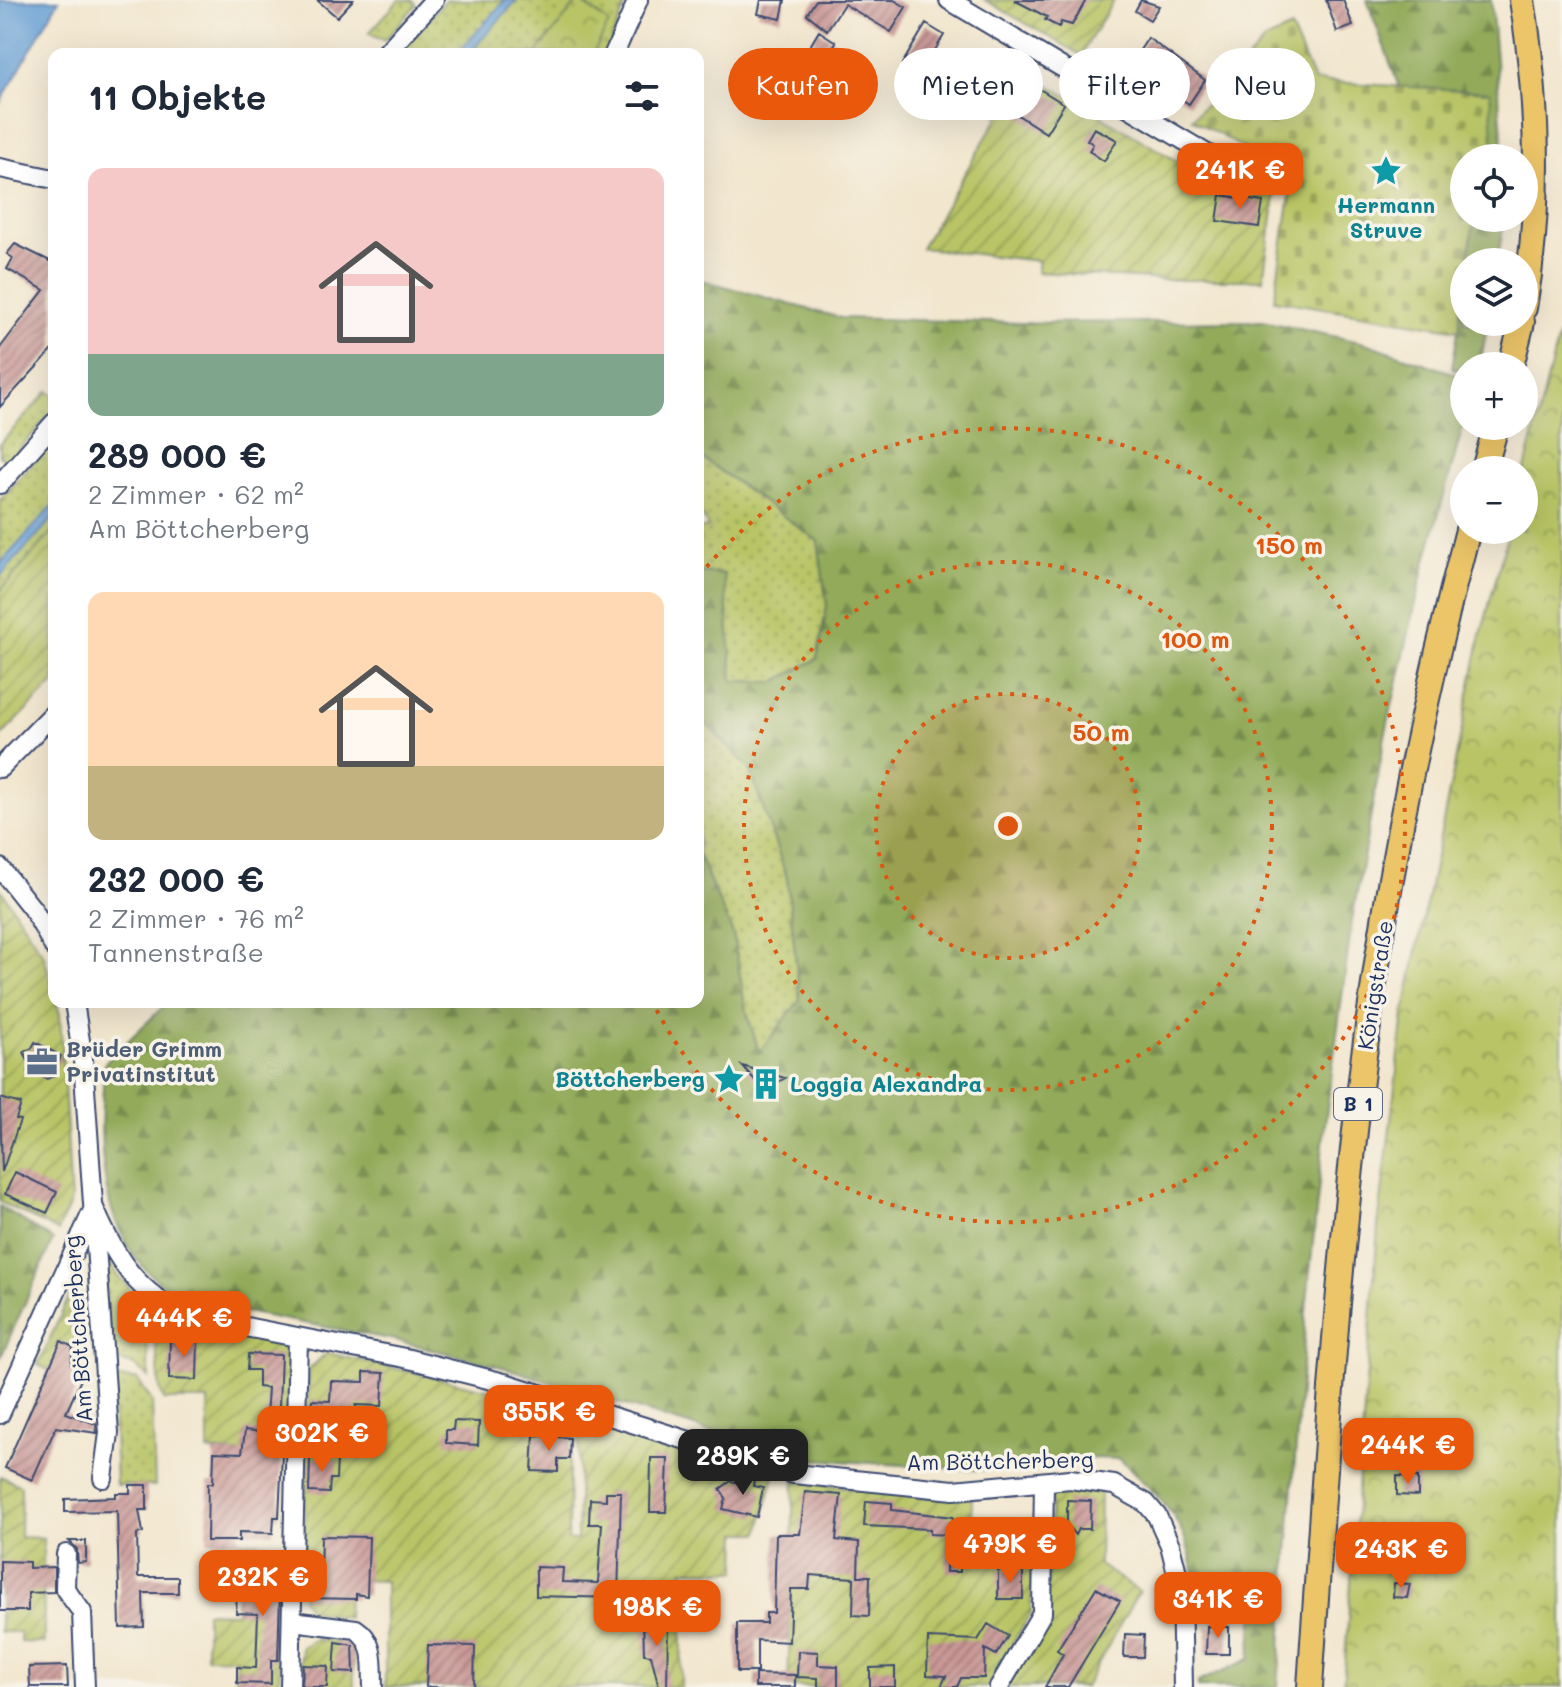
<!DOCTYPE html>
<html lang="de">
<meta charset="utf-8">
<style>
:root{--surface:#fff;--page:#f2f2f3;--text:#1f2937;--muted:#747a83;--accent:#ea580c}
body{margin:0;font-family:Mali,sans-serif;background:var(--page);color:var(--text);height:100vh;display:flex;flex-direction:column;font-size:30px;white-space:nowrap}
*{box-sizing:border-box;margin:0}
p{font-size:26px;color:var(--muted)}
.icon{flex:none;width:44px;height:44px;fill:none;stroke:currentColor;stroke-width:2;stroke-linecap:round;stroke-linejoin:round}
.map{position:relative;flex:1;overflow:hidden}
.sheet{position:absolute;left:48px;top:48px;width:656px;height:960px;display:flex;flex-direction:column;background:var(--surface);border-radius:16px;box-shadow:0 8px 32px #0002}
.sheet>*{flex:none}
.guide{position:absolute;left:728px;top:48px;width:714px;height:72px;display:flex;gap:16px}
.buttons{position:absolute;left:1450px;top:144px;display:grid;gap:16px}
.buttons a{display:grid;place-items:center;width:88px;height:88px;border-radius:50%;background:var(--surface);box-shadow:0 8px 32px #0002;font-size:40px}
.price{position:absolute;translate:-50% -68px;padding:0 18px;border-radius:16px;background:var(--accent);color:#fff;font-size:26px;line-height:52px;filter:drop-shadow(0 2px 4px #0008)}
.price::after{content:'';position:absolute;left:50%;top:48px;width:24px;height:18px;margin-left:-12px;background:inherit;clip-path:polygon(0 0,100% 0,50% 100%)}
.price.on{background:#222;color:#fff}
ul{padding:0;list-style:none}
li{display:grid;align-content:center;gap:16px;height:424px;padding:0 40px}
li span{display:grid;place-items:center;height:248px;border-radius:16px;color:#555}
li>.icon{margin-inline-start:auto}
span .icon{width:144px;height:144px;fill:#fffc;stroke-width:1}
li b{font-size:34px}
h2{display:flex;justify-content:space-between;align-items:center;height:96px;padding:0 40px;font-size:34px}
.chip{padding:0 28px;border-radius:36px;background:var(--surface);box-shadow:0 8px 32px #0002;font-size:28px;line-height:72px}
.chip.on{background:var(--accent);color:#fff}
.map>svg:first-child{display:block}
</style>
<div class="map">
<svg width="1562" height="1687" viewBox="0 0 1562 1687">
<defs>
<pattern id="grass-dots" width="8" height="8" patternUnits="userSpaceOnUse" patternTransform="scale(2)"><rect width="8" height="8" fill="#b8c465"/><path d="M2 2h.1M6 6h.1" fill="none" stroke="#95a056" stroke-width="1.8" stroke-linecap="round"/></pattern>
<pattern id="forest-firs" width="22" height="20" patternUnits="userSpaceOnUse" patternTransform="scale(2)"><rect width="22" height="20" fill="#92aa5a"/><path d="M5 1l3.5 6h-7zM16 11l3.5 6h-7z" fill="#768b4e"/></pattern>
<pattern id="cemetery-stones" width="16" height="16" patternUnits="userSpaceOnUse" patternTransform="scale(2)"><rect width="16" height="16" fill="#b8c465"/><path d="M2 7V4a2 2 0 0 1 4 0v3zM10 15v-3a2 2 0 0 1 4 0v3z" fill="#95a056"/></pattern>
<pattern id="park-crowns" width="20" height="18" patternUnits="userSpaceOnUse" patternTransform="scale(2)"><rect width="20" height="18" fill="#b8c465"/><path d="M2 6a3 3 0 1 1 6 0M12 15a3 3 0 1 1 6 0" fill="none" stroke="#95a056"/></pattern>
<pattern id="garden-furrows" width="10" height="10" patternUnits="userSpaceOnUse" patternTransform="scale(2)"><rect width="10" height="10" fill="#b8c465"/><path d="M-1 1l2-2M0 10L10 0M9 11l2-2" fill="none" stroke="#95a056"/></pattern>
<pattern id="building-hatch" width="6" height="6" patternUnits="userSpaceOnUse" patternTransform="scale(2)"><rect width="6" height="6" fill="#c89694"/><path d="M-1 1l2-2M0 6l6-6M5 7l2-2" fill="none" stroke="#a27b7c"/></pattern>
</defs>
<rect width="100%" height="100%" fill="#f7f3e8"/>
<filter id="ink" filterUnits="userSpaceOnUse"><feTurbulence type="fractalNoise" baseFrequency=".0125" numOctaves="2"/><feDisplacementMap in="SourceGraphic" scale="16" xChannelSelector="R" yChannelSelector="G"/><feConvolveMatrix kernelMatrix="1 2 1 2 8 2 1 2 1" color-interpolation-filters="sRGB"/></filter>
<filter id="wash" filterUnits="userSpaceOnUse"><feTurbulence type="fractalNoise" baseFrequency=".006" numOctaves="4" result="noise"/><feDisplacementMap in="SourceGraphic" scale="32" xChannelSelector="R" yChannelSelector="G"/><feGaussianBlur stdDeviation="1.8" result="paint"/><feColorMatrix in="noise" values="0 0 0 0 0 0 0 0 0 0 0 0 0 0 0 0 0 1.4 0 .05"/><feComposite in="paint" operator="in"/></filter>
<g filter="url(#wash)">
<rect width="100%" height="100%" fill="#f2e6ce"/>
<path fill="url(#grass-dots)" stroke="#6a7a62" stroke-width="2" d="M 399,0 L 412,0 L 416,5 L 385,40 L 369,33 Z
M 446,0 L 628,0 L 606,54 L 491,54 L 485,49 L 480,54 L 398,54 Z
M 48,391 L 54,396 L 54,410 L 7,463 L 0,456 L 0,444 Z
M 54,439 L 54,530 L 0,591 L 0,500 Z
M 698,455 L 818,541 L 828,606 L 817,659 L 775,682 L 733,681 L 724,574 L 698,572 L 698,529 L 709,527 L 698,510 Z
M 705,722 L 750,769 L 787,878 L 800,1000 L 759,1053 L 745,1006 L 733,934 L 698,854 L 698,726 Z
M 103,1248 L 118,1277 L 145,1305 L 149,1378 L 134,1365 L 111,1359 Z
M 112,1378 L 137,1379 L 152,1401 L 155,1486 L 116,1485 Z"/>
<path fill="url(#forest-firs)" stroke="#566c5c" stroke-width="2" d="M 1367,0 L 1491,0 L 1504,158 L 1494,158 L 1490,93 L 1399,87 Z
M 1474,218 L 1505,218 L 1497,262 L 1468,262 Z
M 698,279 L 841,318 L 1022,323 L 1263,321 L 1365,343 L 1464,377 L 1464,423 L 1425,564 L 1385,736 L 1352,921 L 1325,1124 L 1306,1311 L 1278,1687 L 1198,1687 L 1198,1682 L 1250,1659 L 1255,1598 L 1196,1594 C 1191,1523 1168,1506 1120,1459 L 1095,1458 L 979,1470 L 793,1458 L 510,1369 L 395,1340 L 201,1304 C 96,1267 96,1156 105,1063 L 168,1002 L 698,1002 L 698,854 L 733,934 L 745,1006 L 759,1052 L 800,1000 L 787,878 L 750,769 L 705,723 L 698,726 L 698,572 L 724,574 L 733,681 L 775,682 L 817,659 L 827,606 L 818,541 L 698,455 Z
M 1464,294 L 1464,322 L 1488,322 L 1480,366 L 1464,366 L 1464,372 L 1452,368 Z
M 0,1206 L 53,1240 L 0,1359 Z"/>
<path fill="url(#cemetery-stones)" stroke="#6a7a62" stroke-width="2" d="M 1291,28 L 1314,81 L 1490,92 L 1494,158 L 1464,158 L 1464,218 L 1474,218 L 1468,262 L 1464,262 L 1459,330 L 1274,300 L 1293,176 L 1192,119 L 1265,40 Z"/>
<path fill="url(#park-crowns)" stroke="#6a7a62" stroke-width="2" d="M 579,0 L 609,23 L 593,54 L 536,54 Z
M 1562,322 L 1562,1687 L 1343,1687 L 1378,1226 L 1404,1014 L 1481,635 L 1509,530 L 1524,530 L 1524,473 Z"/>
<path fill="url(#garden-furrows)" stroke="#6a7a62" stroke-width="2" d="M 985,0 L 1114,0 L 1081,55 Z
M 1025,71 L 1209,180 L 1276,189 L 1263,280 L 1167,280 L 1037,272 L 1039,261 L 921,248 Z
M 54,530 L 54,683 L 0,737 L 0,591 Z
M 0,888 L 44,956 L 60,1015 L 71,1201 L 58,1231 L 0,1202 Z
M 78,1289 L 82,1385 L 38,1365 L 72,1290 Z
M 153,1310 L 183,1324 L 286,1347 L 290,1354 L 286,1457 L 208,1451 L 208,1400 L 164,1400 L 160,1390 Z
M 327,1353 L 508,1394 L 570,1414 L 568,1540 L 577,1540 L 580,1416 L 685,1452 L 774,1476 L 759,1533 L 738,1533 L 737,1571 L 683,1570 L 681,1687 L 385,1687 L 385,1581 L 357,1580 L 349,1571 L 347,1618 L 310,1610 L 302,1599 L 309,1369 Z
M 0,1476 L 21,1486 L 20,1537 L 43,1538 L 44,1643 L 20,1642 L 20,1632 L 0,1632 Z
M 794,1480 L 912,1496 L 972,1498 L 971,1553 L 1032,1554 L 1031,1613 L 987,1687 L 788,1687 Z
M 1100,1492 L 1099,1565 L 1139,1591 L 1085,1687 L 1008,1687 L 1045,1624 L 1052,1493 Z
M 239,1541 L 283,1545 L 279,1684 L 235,1683 L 236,1658 L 206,1657 L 206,1612 L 236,1613 Z
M 315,1639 L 353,1645 L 354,1687 L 299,1687 L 301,1647 Z"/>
<path fill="#659ed4" stroke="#406699" stroke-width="2" d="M 0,0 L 59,0 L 0,103 Z
M 505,0 L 517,0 L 469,54 L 457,54 Z
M 54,504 L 54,517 L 0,577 L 0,564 Z"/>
<g id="blocks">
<path fill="url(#building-hatch)" d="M 317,0 L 353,0 L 337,17 Z
M 761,0 L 785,0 L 781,19 L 758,14 Z
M 816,0 L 894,0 L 906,7 L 891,32 L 844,4 L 827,30 L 807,14 Z
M 1014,0 L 1086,0 L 1072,25 L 1061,22 L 1059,27 L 1045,20 L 1047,17 Z
M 1141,0 L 1159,6 L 1150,20 L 1135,11 Z
M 1326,0 L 1343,0 L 1353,26 L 1337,32 Z
M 926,24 L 944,35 L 928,62 L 923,59 L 916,72 L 902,64 Z
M 819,31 L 836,42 L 824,63 L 819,60 L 813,71 L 800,63 Z
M 1148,38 L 1205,80 L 1189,104 L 1130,65 Z
M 1028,82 L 1064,104 L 1046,133 L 1010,110 Z
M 1094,128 L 1117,140 L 1104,161 L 1089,151 L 1093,144 L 1087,140 Z
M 1221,195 L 1263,202 L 1259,227 L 1217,221 Z
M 15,244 L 54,263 L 54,348 L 0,407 L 0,348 L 44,290 L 7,269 L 13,258 L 7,254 Z
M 35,1042 L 61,1056 L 53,1076 L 47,1079 L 28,1071 L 30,1065 L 24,1052 L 32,1048 Z
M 742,1066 L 785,1078 L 764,1090 Z
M 0,1098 L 21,1104 L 16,1119 L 20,1120 L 2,1172 Z
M 15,1172 L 57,1192 L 47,1213 L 5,1194 Z
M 170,1339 L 198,1339 L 197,1380 L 169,1379 Z
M 61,1341 L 73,1347 L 71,1364 L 78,1365 L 74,1373 L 82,1377 L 66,1413 L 96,1424 L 97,1433 L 56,1427 L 32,1480 L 5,1468 Z
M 248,1354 L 281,1355 L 278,1433 L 283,1433 L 279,1517 L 274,1517 L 273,1533 L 239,1532 L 239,1541 L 207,1541 L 208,1483 L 213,1483 L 214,1452 L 242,1453 L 245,1430 L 265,1432 L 268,1388 L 258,1387 L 258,1370 L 247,1370 Z
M 364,1372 L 384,1373 L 382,1406 L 356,1405 L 350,1436 L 319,1430 L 321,1414 L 311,1414 L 312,1400 L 330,1401 L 331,1381 L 364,1382 Z
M 454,1421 L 479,1422 L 478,1445 L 446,1443 L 446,1430 L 453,1430 Z
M 534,1435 L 570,1438 L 569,1459 L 558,1459 L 558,1472 L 532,1471 Z
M 310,1458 L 337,1459 L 336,1479 L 330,1479 L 329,1493 L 309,1492 Z
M 651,1458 L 668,1458 L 666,1512 L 650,1512 Z
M 1397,1476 L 1418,1477 L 1418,1496 L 1397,1495 Z
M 741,1477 L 754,1480 L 753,1486 L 763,1488 L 757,1517 L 723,1509 L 726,1498 L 720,1489 L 731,1481 L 740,1483 Z
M 130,1485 L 147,1485 L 147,1510 L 139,1510 L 143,1532 L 137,1534 L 138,1577 L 178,1577 L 178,1593 L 143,1593 L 144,1627 L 120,1628 L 117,1511 L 65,1512 L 65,1499 L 116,1497 L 116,1493 L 130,1493 Z
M 606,1492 L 621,1492 L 618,1598 L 536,1596 L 536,1567 L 563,1568 L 562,1582 L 598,1583 L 602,1524 L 589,1524 L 590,1499 L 606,1500 Z
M 805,1492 L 841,1495 L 836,1540 L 859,1542 L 858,1576 L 870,1576 L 869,1616 L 853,1615 L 854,1578 L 810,1575 L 809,1589 L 791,1589 L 789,1642 L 757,1640 L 757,1672 L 737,1672 L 737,1623 L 766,1623 L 766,1613 L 774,1613 L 776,1534 L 800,1534 Z
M 1067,1500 L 1091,1501 L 1090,1529 L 1078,1529 L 1075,1535 L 1067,1525 Z
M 866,1501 L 892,1503 L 892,1510 L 953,1517 L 952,1535 L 930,1534 L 930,1529 L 864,1526 Z
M 321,1536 L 369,1537 L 367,1596 L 356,1594 L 356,1599 L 304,1598 L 304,1578 L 320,1576 Z
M 947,1540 L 961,1543 L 960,1572 L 946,1572 Z
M 69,1541 L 86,1541 L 86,1562 L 78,1563 L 77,1549 Z
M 250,1559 L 281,1560 L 278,1660 L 271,1660 L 271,1684 L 237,1683 L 237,1667 L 256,1668 L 258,1614 L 236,1613 L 237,1594 L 250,1595 Z
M 0,1561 L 29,1562 L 29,1568 L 54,1567 L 54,1592 L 28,1593 L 28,1611 L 0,1611 Z
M 998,1570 L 1023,1571 L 1023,1599 L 998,1599 Z
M 1394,1583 L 1410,1584 L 1407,1598 L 1393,1597 Z
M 1096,1588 L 1120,1601 L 1068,1687 L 1045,1687 L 1063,1654 L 1057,1650 Z
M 643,1618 L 668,1623 L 667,1687 L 659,1687 L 651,1655 L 644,1654 Z
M 988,1624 L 1008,1636 L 996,1655 L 985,1649 L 984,1678 L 961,1678 L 957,1687 L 941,1687 L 946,1676 L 927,1675 L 928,1638 L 978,1640 Z
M 1207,1626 L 1229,1627 L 1229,1654 L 1206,1654 Z
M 1125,1634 L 1144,1635 L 1143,1657 L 1124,1657 Z
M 336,1642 L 353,1645 L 354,1673 L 334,1672 Z
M 428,1645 L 475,1646 L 474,1687 L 426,1687 Z
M 798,1651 L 818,1652 L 818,1665 L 838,1666 L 838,1687 L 818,1687 L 818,1678 L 797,1677 Z
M 303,1665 L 328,1666 L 327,1687 L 302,1687 Z
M 67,1666 L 68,1687 L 30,1687 L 29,1667 Z
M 895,1667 L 895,1687 L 870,1687 L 870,1668 Z
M 755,1674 L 795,1675 L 795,1687 L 755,1687 Z"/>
</g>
</g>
<g filter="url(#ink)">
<use href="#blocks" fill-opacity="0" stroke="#3b4a6f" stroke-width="2"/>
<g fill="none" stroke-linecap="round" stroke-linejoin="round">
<defs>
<path id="minor" d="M 949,0 L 1222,163 L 1290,183
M 385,54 L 434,0
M 614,54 L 638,0
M 0,168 L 54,179
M 0,484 L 54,423
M 0,768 L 54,713
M 0,868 L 34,911 L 54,947
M 74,1002 L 83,1060 L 109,1433 L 103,1478
M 94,1208 C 115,1257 137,1295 189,1316 L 405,1358 L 508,1384 L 794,1474 L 954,1490 L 1070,1479 L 1114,1485 L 1146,1503 L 1157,1516 L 1170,1545 L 1181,1589 L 1183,1687
M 0,1414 L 93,1210
M 66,1554 L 65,1589 L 82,1612 L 85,1687
M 292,1621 L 356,1629 C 376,1642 372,1665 373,1687
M 290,1687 L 298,1338
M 999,1687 L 1042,1613 L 1044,1483"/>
<path id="major" d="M 1522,0 C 1539,104 1542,204 1524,308
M 1511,366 L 1522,322
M 1484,470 L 1496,426
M 1310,1687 C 1323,1496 1335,1304 1357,1113 C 1379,917 1418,720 1468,530"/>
</defs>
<use href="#minor" stroke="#3b4a6f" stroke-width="22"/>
<use href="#major" stroke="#3b4a6f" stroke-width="28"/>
<use href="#minor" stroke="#fff" stroke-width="18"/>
<use href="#major" stroke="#ecc569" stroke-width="24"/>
</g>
</g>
<circle cx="1008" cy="826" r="132" fill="#de5710" fill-opacity=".12"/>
<g fill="none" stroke="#de5710" stroke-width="4" stroke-dasharray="4 8">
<circle cx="1008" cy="826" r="132"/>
<circle cx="1008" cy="826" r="264"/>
<path d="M699 576A397 397 0 1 1 653 1003"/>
</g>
<defs>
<symbol id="sight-bare" viewBox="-9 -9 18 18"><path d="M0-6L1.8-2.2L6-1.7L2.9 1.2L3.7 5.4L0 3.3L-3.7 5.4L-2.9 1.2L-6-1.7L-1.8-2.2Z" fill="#0f9aa8" stroke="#f7f3e8" stroke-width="2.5" paint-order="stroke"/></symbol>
<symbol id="office-bare" viewBox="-9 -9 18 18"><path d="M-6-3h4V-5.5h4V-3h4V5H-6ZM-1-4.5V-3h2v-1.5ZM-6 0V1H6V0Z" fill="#5c6f8a" stroke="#f7f3e8" stroke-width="2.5" paint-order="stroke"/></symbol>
<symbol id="building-bare" viewBox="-9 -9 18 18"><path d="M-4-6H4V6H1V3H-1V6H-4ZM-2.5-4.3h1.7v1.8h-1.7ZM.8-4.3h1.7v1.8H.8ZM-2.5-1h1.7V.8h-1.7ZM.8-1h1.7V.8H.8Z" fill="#0f9aa8" stroke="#f7f3e8" stroke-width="2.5" paint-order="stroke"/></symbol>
</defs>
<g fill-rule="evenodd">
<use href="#sight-bare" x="1364" y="149" width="44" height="44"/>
<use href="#office-bare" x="20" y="1040" width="44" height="44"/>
<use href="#sight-bare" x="707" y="1057" width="44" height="44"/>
<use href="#building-bare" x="744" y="1062" width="44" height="44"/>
</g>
<g text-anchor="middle" stroke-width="7" stroke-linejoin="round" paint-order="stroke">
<rect fill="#f7f3e8" stroke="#5d6a87" stroke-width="2" x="1334" y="1088" width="48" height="32" rx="6"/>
<g font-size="20" font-weight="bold" fill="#1b2f5e">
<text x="1358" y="1111">B 1</text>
</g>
<g font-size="22" font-weight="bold" fill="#0d838f" stroke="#f7f3e8">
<text x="1386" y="213">Hermann<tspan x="1386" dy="25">Struve</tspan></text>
<text x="705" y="1087" text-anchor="end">Böttcherberg</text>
<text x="790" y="1092" text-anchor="start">Loggia Alexandra</text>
</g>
<g font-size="22" fill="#1b2f5e" stroke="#f7f3e8">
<text transform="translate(1375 985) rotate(-81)" y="8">Königstraße</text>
<text transform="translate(78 1329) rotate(-94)" y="8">Am Böttcherberg</text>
<text transform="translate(1000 1461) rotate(-1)" y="8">Am Böttcherberg</text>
</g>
<g font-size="22" font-weight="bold" fill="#4e5e75" stroke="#f7f3e8" text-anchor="start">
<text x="66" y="1057">Brüder Grimm<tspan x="66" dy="25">Privatinstitut</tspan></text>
</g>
</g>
<circle cx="1008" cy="826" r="12" fill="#de5710" stroke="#f7f3e8" stroke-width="4"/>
<g font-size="24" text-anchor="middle" font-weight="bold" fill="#de5710" stroke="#f7f3e8" stroke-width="7" stroke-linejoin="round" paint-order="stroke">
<text x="1289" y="554">150 m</text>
<text x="1195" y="648">100 m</text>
<text x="1101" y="741">50 m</text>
</g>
</svg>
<div class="buttons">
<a><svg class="icon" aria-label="locate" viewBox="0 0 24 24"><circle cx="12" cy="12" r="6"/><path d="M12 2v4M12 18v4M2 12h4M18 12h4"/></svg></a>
<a><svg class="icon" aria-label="layers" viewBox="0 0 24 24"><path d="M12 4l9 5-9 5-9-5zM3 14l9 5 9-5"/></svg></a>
<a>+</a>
<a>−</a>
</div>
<b class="price" style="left:1240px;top:211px">241K €</b>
<b class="price" style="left:184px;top:1359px">444K €</b>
<b class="price" style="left:549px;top:1453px">355K €</b>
<b class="price" style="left:322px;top:1474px">302K €</b>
<b class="price" style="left:1408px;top:1486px">244K €</b>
<b class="price on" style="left:743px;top:1497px">289K €</b>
<b class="price" style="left:1010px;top:1585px">479K €</b>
<b class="price" style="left:1401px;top:1590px">243K €</b>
<b class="price" style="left:263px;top:1618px">232K €</b>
<b class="price" style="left:1218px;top:1640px">341K €</b>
<b class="price" style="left:657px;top:1648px">198K €</b>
<div class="guide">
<a class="chip on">Kaufen</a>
<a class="chip">Mieten</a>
<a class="chip">Filter</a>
<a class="chip">Neu</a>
</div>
<section class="sheet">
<h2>11 Objekte<svg class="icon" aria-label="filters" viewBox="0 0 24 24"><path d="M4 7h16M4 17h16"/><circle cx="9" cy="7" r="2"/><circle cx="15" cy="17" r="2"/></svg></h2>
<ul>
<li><span style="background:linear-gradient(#f6c9c9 75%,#7fa58c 0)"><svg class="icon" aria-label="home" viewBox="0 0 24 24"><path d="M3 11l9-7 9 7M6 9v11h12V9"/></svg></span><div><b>289 000 €</b><p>2 Zimmer · 62 m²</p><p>Am Böttcherberg</p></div></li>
<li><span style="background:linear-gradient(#ffd9b3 70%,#c2b280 0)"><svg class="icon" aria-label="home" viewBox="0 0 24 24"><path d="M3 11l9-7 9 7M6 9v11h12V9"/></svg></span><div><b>232 000 €</b><p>2 Zimmer · 76 m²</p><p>Tannenstraße</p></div></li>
</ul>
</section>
</div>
